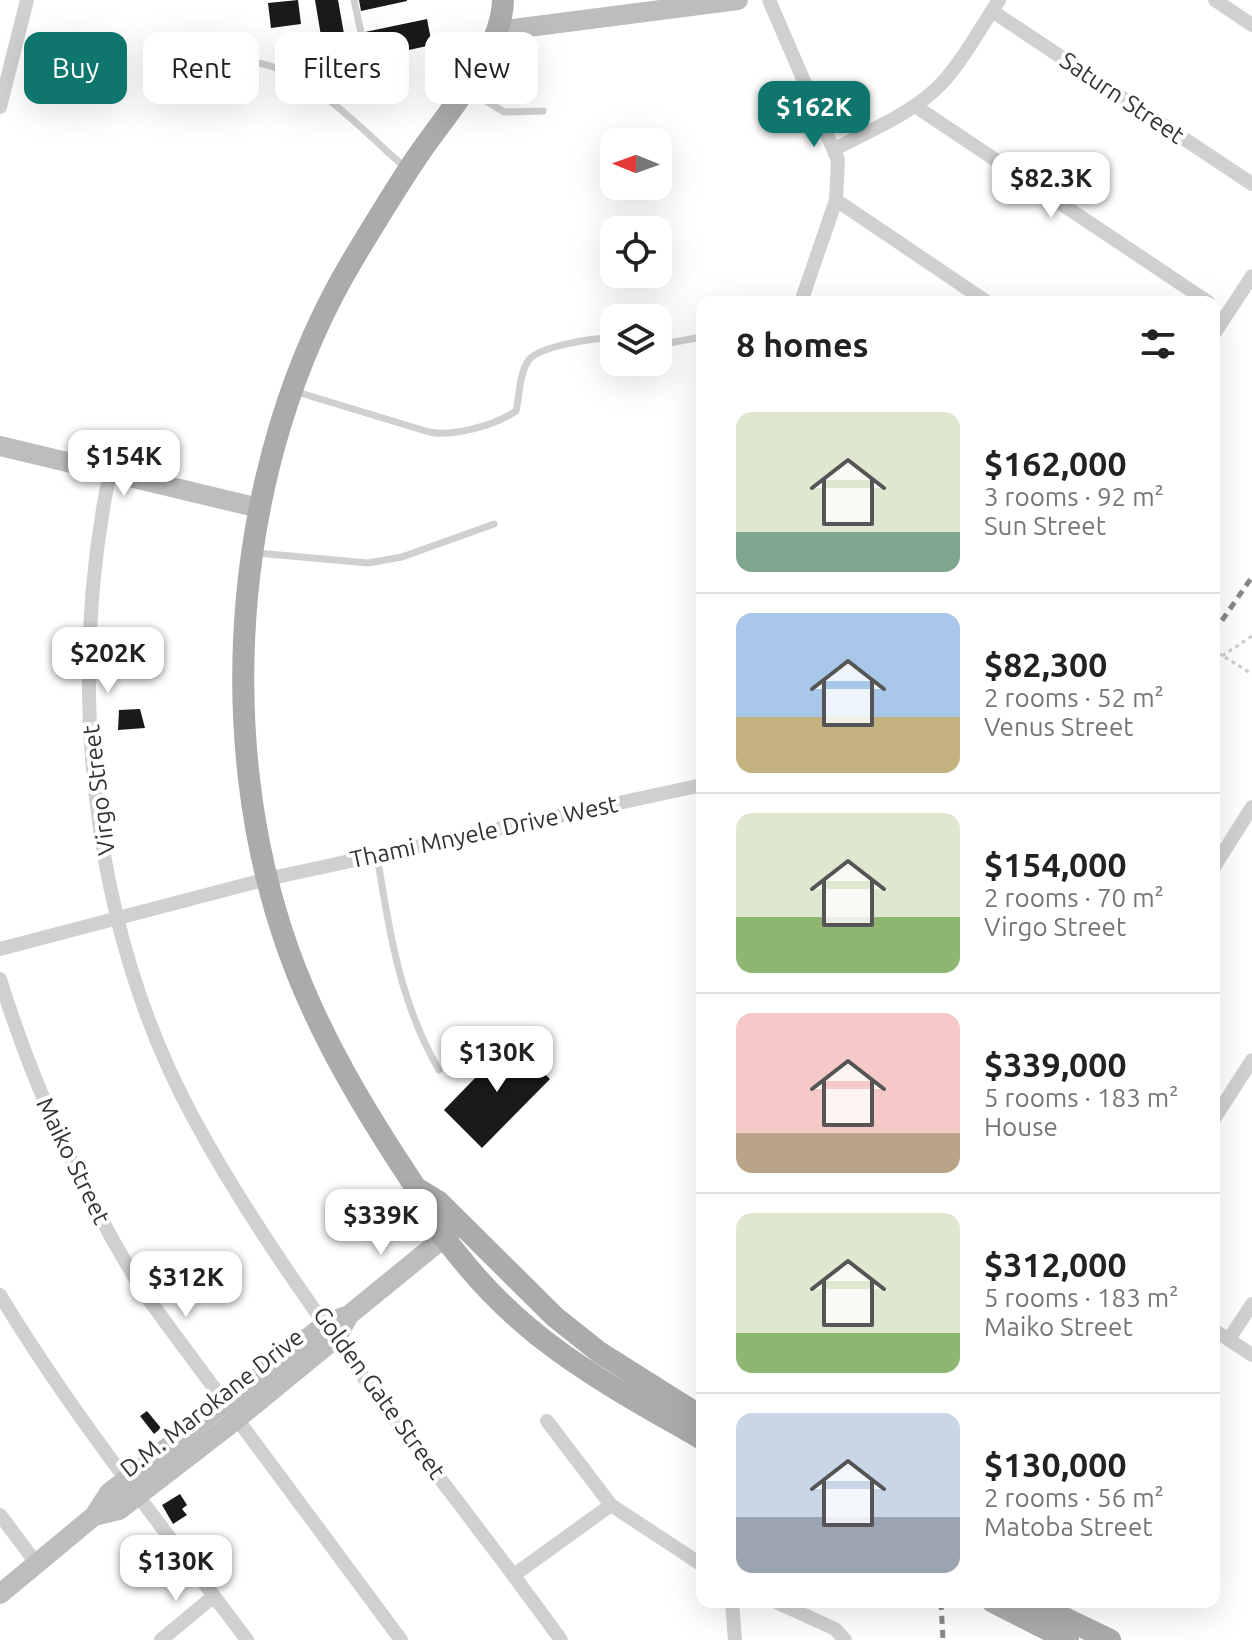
<!DOCTYPE html>
<meta charset="utf-8">
<style>
:root{--surface:#fff;--page:#f6f6f6;--text:#222;--muted:#767676;--line:#e0e0e0;--accent:#0f766e}
body{margin:0;font-family:Ubuntu,sans-serif;background:var(--page);color:var(--text);height:100vh;display:flex;flex-direction:column;font-size:30px;white-space:nowrap}
*{box-sizing:border-box;margin:0}
p{font-size:26px;color:var(--muted)}
.icon{flex:none;width:44px;height:44px;fill:none;stroke:currentColor;stroke-width:2;stroke-linecap:round;stroke-linejoin:round}
.map{position:relative;flex:1;overflow:hidden}
.side{position:absolute;left:696px;top:296px;width:524px;height:1312px;display:flex;flex-direction:column;background:var(--surface);border-radius:16px;box-shadow:0 8px 32px #0002}
.side>*{flex:none}
.banner{position:absolute;left:24px;top:32px;width:552px;height:72px;display:flex;gap:16px}
.needle{width:52px;rotate:271deg}
.controls{position:absolute;left:600px;top:128px;display:grid;gap:16px}
.controls a{display:grid;place-items:center;width:72px;height:72px;border-radius:16px;background:var(--surface);box-shadow:0 8px 32px #0002;font-size:40px}
.price{position:absolute;translate:-50% -68px;padding:0 18px;border-radius:16px;background:#fff;color:#222;font-size:26px;line-height:52px;filter:drop-shadow(0 2px 4px #0008)}
.price::after{content:'';position:absolute;left:50%;top:48px;width:24px;height:18px;margin-left:-12px;background:inherit;clip-path:polygon(0 0,100% 0,50% 100%)}
.price.selected{background:var(--accent);color:#fff}
ul{padding:0;list-style:none}
li{display:flex;align-items:center;gap:24px;height:200px;padding:0 40px}
li+li{border-top:2px solid var(--line)}
li span{display:grid;place-items:center;flex:none;width:224px;height:160px;border-radius:16px;color:#555}
li>.icon{margin-inline-start:auto}
span .icon{width:96px;height:96px;fill:#fffc;stroke-width:1}
li b{font-size:34px}
h2{display:flex;justify-content:space-between;align-items:center;height:96px;padding:0 40px;font-size:34px}
.chip{padding:0 28px;border-radius:16px;background:var(--surface);box-shadow:0 8px 32px #0002;font-size:28px;line-height:72px}
.chip.selected{background:var(--accent);color:#fff}
.map>svg:first-child{display:block}
</style>
<div class="map">
<svg width="1252" height="1640" viewBox="0 0 1252 1640">
<rect width="100%" height="100%" fill="#fff"/>
<path fill="#1a1a1a" d="M 298,0 L 301,24 L 271,28 L 268,3 Z
M 315,0 L 338,0 L 349,62 L 326,66 Z
M 359,0 L 407,0 L 407,1 L 361,11 Z
M 427,19 L 432,45 L 371,58 L 365,32 Z
M 140,709 L 145,728 L 118,730 L 119,710 Z
M 511,1041 L 550,1079 L 482,1148 L 444,1110 Z
M 147,1411 L 161,1428 L 154,1434 L 140,1416 Z
M 180,1494 L 187,1505 L 182,1509 L 187,1515 L 173,1524 L 162,1505 Z"/>
<g fill="none" stroke-linecap="round" stroke-linejoin="round">
<path stroke="#cdcdcd" stroke-width="3" stroke-dasharray="4 4" stroke-linecap="butt" d="M 1218,653 L 1252,674
M 1222,656 L 1252,636"/>
<path stroke="#d0d0d0" stroke-width="7" d="M 354,0 L 364,47
M 168,78 C 192,73 222,61 246,62 C 303,62 365,134 407,169
M 468,90 L 504,112 L 543,111
M 658,345 L 702,337
M 297,392 L 429,432 C 454,437 495,425 516,411 C 520,394 519,375 528,361 C 538,346 597,337 614,339
M 257,553 L 368,563 L 402,557 L 494,524
M 377,855 C 389,931 400,1003 439,1070"/>
<path stroke="#d0d0d0" stroke-width="14" d="M 769,0 L 838,160 L 836,200 L 801,302
M 1215,0 L 1252,25
M 992,11 L 1252,184
M 915,106 L 1208,302
M 0,107 L 27,0
M 835,149 C 870,130 914,113 942,83 C 964,59 981,27 999,0
M 836,200 L 987,302
M 1214,334 L 1252,276
M 110,472 C 66,684 90,929 195,1121 C 296,1306 438,1469 561,1640
M 1214,867 L 1252,807
M 0,949 L 267,879 L 702,785
M 0,979 C 35,1092 83,1195 146,1296 L 401,1640
M 1214,1119 L 1252,1060
M 0,1295 C 73,1416 162,1526 247,1640
M 1214,1330 L 1252,1355
M 1229,1339 L 1252,1304
M 547,1421 L 611,1505 L 702,1565
M 0,1515 L 37,1564
M 514,1575 L 611,1505
M 732,1602 L 735,1640
M 776,1602 L 835,1629 L 845,1640
M 161,1640 L 214,1596"/>
<path stroke="#bdbdbd" stroke-width="20" d="M 497,31 L 738,0
M 0,446 L 259,508
M 94,1516 L 119,1510 L 237,1419 L 337,1337 L 349,1315 L 457,1227
M 0,1594 L 94,1516 L 109,1493 L 327,1323 L 349,1315"/>
<path stroke="#ababab" stroke-width="22" d="M 503,0 C 502,52 446,114 417,157 C 394,191 373,226 352,261 C 234,459 211,733 288,949 C 318,1034 366,1113 416,1188 C 424,1214 441,1234 458,1255 C 528,1344 607,1384 702,1439
M 416,1188 L 439,1202 L 555,1317 L 599,1352 L 702,1417
M 993,1602 L 1068,1640
M 1031,1602 L 1110,1640"/>
<path stroke="#888" stroke-width="5" stroke-dasharray="8 6" stroke-linecap="butt" d="M 1214,632 L 1252,577
M 941,1602 L 943,1640"/>
</g>
<g text-anchor="middle" stroke-width="8" stroke-linejoin="round" paint-order="stroke">
<g font-size="24" fill="#333" stroke="#fff">
<text transform="translate(1122 98) rotate(34)" y="8">Saturn Street</text>
<text transform="translate(99 790) rotate(-97)" y="8">Virgo Street</text>
<text transform="translate(484 832) rotate(-12)" y="8">Thami Mnyele Drive West</text>
<text transform="translate(73 1161) rotate(64)" y="8">Maiko Street</text>
<text transform="translate(379 1393) rotate(54)" y="8">Golden Gate Street</text>
<text transform="translate(212 1403) rotate(-38)" y="8">D.M. Marokane Drive</text>
</g>
</g>
</svg>
<div class="controls">
<a><svg class="needle" viewBox="-14 -14 28 28"><path d="M0-13l5 13h-10z" fill="#e53935"/><path d="M0 13l5-13h-10z" fill="#767676"/></svg></a>
<a><svg class="icon" aria-label="locate" viewBox="0 0 24 24"><circle cx="12" cy="12" r="6"/><path d="M12 2v4M12 18v4M2 12h4M18 12h4"/></svg></a>
<a><svg class="icon" aria-label="layers" viewBox="0 0 24 24"><path d="M12 4l9 5-9 5-9-5zM3 14l9 5 9-5"/></svg></a>
</div>
<b class="price selected" style="left:814px;top:149px">$162K</b>
<b class="price" style="left:1051px;top:220px">$82.3K</b>
<b class="price" style="left:124px;top:498px">$154K</b>
<b class="price" style="left:108px;top:695px">$202K</b>
<b class="price" style="left:497px;top:1094px">$130K</b>
<b class="price" style="left:381px;top:1257px">$339K</b>
<b class="price" style="left:186px;top:1319px">$312K</b>
<b class="price" style="left:176px;top:1603px">$130K</b>
<div class="banner">
<a class="chip selected">Buy</a>
<a class="chip">Rent</a>
<a class="chip">Filters</a>
<a class="chip">New</a>
</div>
<section class="side">
<h2>8 homes<svg class="icon" aria-label="filters" viewBox="0 0 24 24"><path d="M4 7h16M4 17h16"/><circle cx="9" cy="7" r="2"/><circle cx="15" cy="17" r="2"/></svg></h2>
<ul>
<li><span style="background:linear-gradient(#dfe7d0 75%,#7fa58c 0)"><svg class="icon" aria-label="home" viewBox="0 0 24 24"><path d="M3 11l9-7 9 7M6 9v11h12V9"/></svg></span><div><b>$162,000</b><p>3 rooms · 92 m²</p><p>Sun Street</p></div></li>
<li><span style="background:linear-gradient(#a9c7e8 65%,#c2b280 0)"><svg class="icon" aria-label="home" viewBox="0 0 24 24"><path d="M3 11l9-7 9 7M6 9v11h12V9"/></svg></span><div><b>$82,300</b><p>2 rooms · 52 m²</p><p>Venus Street</p></div></li>
<li><span style="background:linear-gradient(#dfe7d0 65%,#8fb573 0)"><svg class="icon" aria-label="home" viewBox="0 0 24 24"><path d="M3 11l9-7 9 7M6 9v11h12V9"/></svg></span><div><b>$154,000</b><p>2 rooms · 70 m²</p><p>Virgo Street</p></div></li>
<li><span style="background:linear-gradient(#f6c9c9 75%,#b9a48a 0)"><svg class="icon" aria-label="home" viewBox="0 0 24 24"><path d="M3 11l9-7 9 7M6 9v11h12V9"/></svg></span><div><b>$339,000</b><p>5 rooms · 183 m²</p><p>House</p></div></li>
<li><span style="background:linear-gradient(#dfe7d0 75%,#8fb573 0)"><svg class="icon" aria-label="home" viewBox="0 0 24 24"><path d="M3 11l9-7 9 7M6 9v11h12V9"/></svg></span><div><b>$312,000</b><p>5 rooms · 183 m²</p><p>Maiko Street</p></div></li>
<li><span style="background:linear-gradient(#c9d6e8 65%,#9aa5b1 0)"><svg class="icon" aria-label="home" viewBox="0 0 24 24"><path d="M3 11l9-7 9 7M6 9v11h12V9"/></svg></span><div><b>$130,000</b><p>2 rooms · 56 m²</p><p>Matoba Street</p></div></li>
</ul>
</section>
</div>
